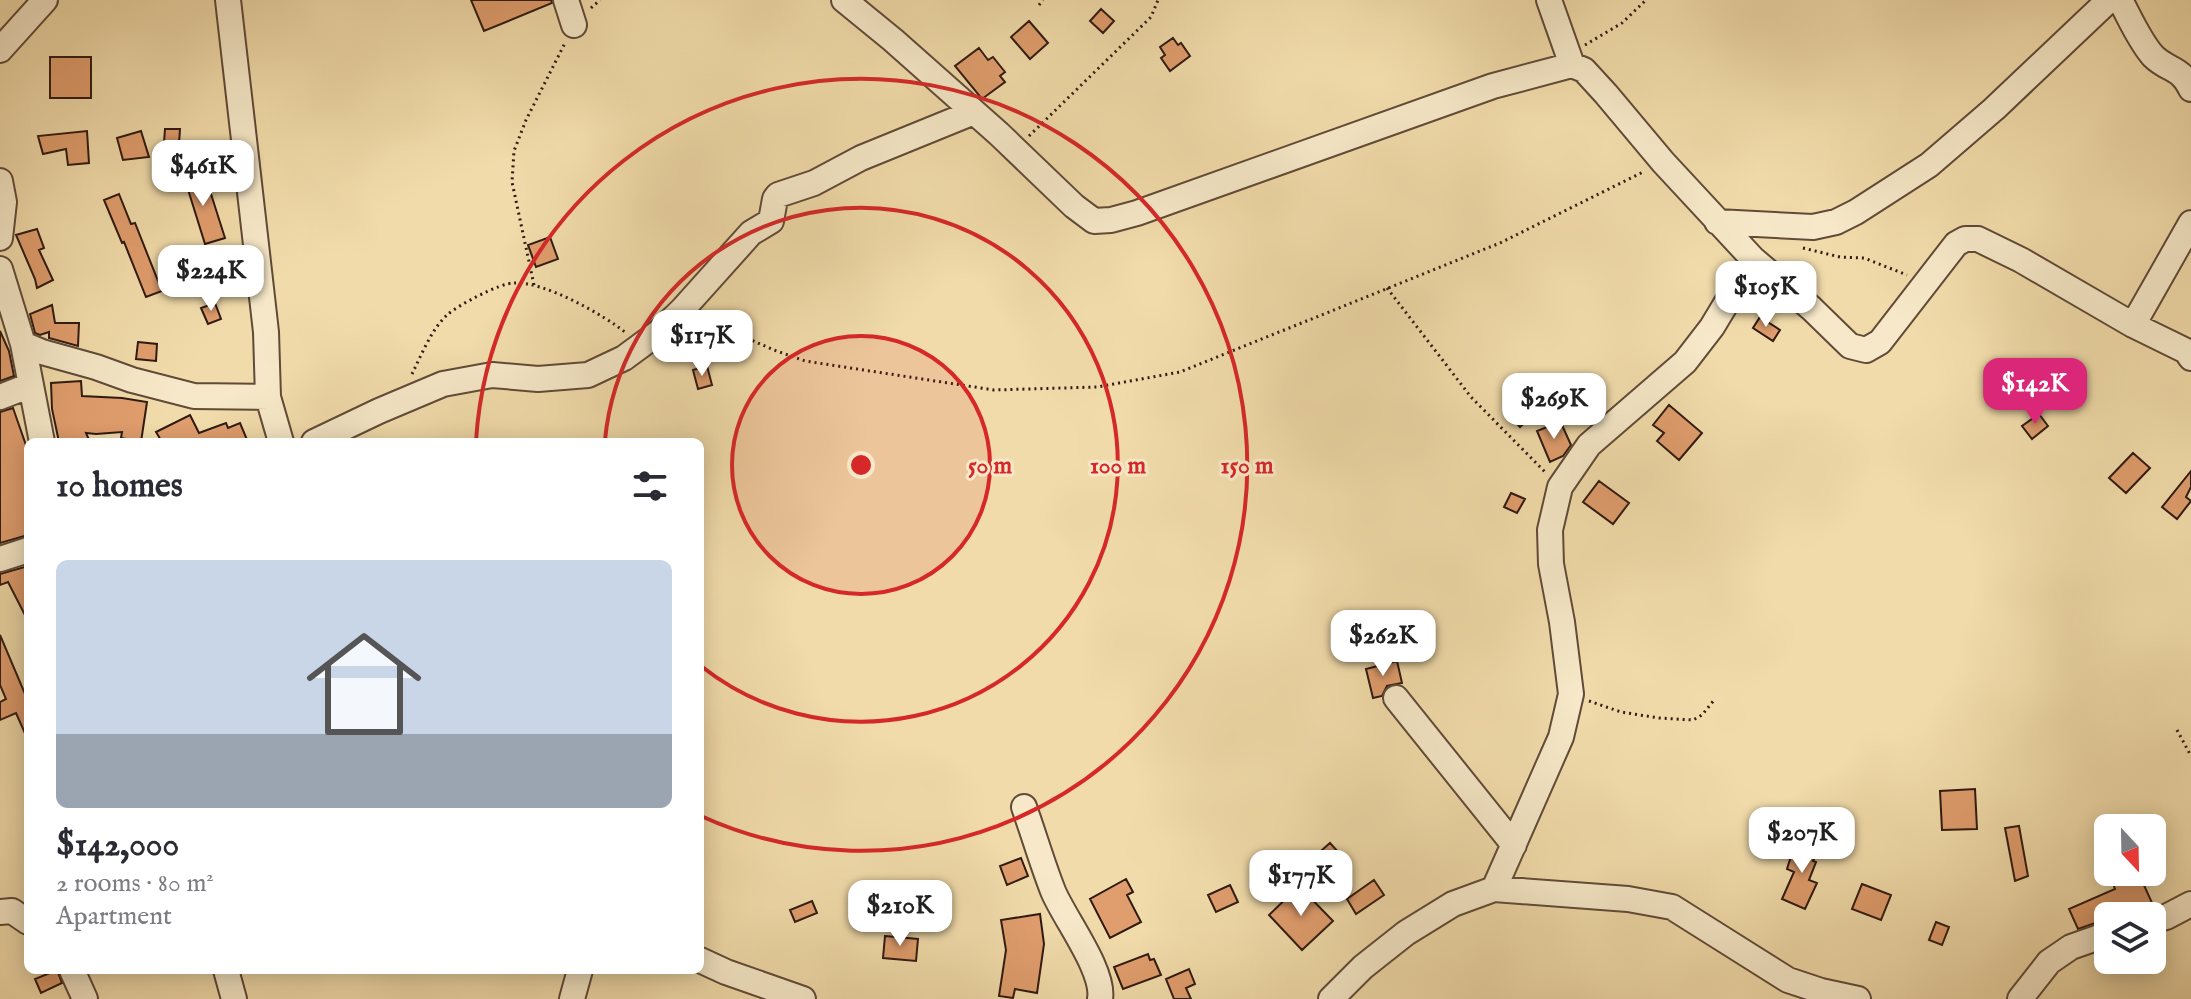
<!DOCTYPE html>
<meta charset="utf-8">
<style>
:root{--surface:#fff;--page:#f2f2f3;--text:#2b2b33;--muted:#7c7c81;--line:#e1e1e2;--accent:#db2777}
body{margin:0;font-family:"IM FELL English",serif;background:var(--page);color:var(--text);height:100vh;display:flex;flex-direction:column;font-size:30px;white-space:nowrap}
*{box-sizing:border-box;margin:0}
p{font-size:26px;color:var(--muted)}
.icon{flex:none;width:44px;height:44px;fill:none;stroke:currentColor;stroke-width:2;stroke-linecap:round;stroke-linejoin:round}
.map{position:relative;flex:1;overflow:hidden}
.panel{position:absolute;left:24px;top:438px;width:680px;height:536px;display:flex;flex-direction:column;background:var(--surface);border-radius:12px;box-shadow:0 4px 20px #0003}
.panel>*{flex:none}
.needle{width:52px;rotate:158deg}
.buttons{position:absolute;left:2094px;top:814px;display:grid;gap:16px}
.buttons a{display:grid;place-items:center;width:72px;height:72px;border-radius:12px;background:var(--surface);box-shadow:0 4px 20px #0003;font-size:40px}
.price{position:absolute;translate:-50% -68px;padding:0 18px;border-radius:16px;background:#fff;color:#222;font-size:26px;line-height:52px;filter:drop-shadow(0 2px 4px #0008)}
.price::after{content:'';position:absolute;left:50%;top:48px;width:24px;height:18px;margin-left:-12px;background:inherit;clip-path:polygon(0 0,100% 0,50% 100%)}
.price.on{background:var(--accent);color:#fff}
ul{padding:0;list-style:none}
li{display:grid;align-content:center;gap:16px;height:424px;padding:0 32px}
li+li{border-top:2px solid var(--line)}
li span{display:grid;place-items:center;height:248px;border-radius:12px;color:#555}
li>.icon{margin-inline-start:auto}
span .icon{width:144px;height:144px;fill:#fffc;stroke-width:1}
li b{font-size:34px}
h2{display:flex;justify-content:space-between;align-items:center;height:96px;padding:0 32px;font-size:34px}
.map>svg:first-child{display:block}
</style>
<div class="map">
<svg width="2191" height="999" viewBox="0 0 2191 999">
<rect width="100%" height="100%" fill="#f1dbaa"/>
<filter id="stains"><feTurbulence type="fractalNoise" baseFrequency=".0025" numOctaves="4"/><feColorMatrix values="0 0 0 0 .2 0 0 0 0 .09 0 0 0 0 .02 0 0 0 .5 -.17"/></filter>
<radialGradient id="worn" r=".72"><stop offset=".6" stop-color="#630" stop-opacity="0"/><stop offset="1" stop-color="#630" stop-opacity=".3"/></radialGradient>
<path fill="#e09d6d" stroke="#2f1a12" stroke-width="2" d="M 471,0 L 551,0 L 552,3 L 484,31 Z
M 1101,9 L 1114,21 L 1103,33 L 1090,21 Z
M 1029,21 L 1048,43 L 1030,59 L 1011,37 Z
M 1173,38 L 1178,45 L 1181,43 L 1190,56 L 1170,71 L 1161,58 L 1165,55 L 1160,47 Z
M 979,48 L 988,60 L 993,57 L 1005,72 L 1000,76 L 1005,82 L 982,99 L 955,66 Z
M 50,57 L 91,57 L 91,98 L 50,98 Z
M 165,129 L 180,129 L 179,144 L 164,143 Z
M 87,131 L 89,163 L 68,165 L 66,149 L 43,154 L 38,136 Z
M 141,131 L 149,157 L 123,160 L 117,138 Z
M 191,164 L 204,197 L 211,194 L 225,238 L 205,244 L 181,167 Z
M 119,194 L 131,224 L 135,223 L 162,291 L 146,297 L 124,242 L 122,243 L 104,200 Z
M 37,229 L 44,248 L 39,250 L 53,280 L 37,288 L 35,279 L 16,235 Z
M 550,237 L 558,259 L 536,267 L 528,245 Z
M 215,303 L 221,319 L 208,324 L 201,308 Z
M 52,305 L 55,323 L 79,323 L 78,346 L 49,338 L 49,332 L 40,335 L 35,333 L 30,314 Z
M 1760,317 L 1780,330 L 1773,341 L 1753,328 Z
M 0,331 L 9,351 L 14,376 L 0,381 Z
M 138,342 L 157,344 L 156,361 L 136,359 Z
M 707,366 L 712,385 L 698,389 L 693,370 Z
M 81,381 L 82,396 L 122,398 L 147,402 L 141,442 L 121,438 L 122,432 L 96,434 L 86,433 L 90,442 L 59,442 L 52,409 L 51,383 Z
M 1532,392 L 1544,405 L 1520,427 L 1508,414 Z
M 1669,405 L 1702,433 L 1679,460 L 1657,441 L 1664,433 L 1653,425 Z
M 13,408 L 28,451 L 28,535 L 0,543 L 0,412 Z
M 2039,414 L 2048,426 L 2032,439 L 2022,426 Z
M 190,415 L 199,433 L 226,423 L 228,428 L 240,423 L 248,442 L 162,442 L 156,432 Z
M 1557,423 L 1558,427 L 1562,425 L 1571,445 L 1563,456 L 1550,462 L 1537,431 Z
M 2133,453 L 2150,468 L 2126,493 L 2109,478 Z
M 2191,471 L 2191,487 L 2186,497 L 2191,501 L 2177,519 L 2162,507 Z
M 1599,481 L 1629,503 L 1613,524 L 1583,502 Z
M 1511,493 L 1525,499 L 1517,513 L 1504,507 Z
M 28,566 L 28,621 L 8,582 L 0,585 L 0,574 Z
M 0,635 L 28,701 L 28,740 L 16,713 L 0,720 L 0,702 L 6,699 L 0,685 Z
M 1397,661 L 1402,683 L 1387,686 L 1382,696 L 1373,698 L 1366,669 Z
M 1975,789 L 1977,829 L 1942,830 L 1940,791 Z
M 2019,826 L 2028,876 L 2015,881 L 2005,828 Z
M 1805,839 L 1820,846 L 1813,861 L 1816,862 L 1809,880 L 1817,883 L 1805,909 L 1782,899 L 1794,872 L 1787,869 L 1792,853 L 1797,855 Z
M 1330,843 L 1339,853 L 1322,868 L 1313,858 Z
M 1021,858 L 1028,876 L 1007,885 L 1000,866 Z
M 2119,872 L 2138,872 L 2153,905 L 2131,916 L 2108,916 L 2107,919 L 2078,929 L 2069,909 L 2115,889 L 2110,875 Z
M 1126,879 L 1133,892 L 1127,895 L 1141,922 L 1110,938 L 1090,899 Z
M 1374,880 L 1384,895 L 1356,914 L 1347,899 Z
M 1862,884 L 1891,895 L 1881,920 L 1852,909 Z
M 1230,885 L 1238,902 L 1216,912 L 1208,895 Z
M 1299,886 L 1333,921 L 1302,950 L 1269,915 Z
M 812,901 L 817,913 L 795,922 L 790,910 Z
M 1040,914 L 1044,944 L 1037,993 L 1015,989 L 1013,998 L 999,996 L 1006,950 L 1001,920 Z
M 1936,922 L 1949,927 L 1942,945 L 1929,940 Z
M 885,936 L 918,939 L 916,961 L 883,958 Z
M 1148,954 L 1150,960 L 1154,959 L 1161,975 L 1123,989 L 1114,967 Z
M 1189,969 L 1195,984 L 1186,988 L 1191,999 L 1174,999 L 1166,979 Z
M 57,970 L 62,983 L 41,993 L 35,979 Z"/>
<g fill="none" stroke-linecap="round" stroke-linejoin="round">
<defs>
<path id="minor" d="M 228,0 L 266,332 L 268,397 L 281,442
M 566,0 L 574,25
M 844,0 L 893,40 L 999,134 L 1074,206 L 1094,221 L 1111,220 L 1137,213 L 1493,86 L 1572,65 L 1584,70 L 1606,94 L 1663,162 L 1753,259 L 1811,308 L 1850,346 L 1866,350 L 1880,342 L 1956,244 L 1965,239 L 1978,239 L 2021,260 L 2133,325 L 2186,351 L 2191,358
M 1549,0 L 1572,65
M 2120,0 C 2130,18 2139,40 2153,56 C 2168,71 2180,66 2191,89
M 0,50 L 45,0
M 0,181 L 4,202 L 0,238
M 1717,222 L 1813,227 L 1836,222 L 1856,212 L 1929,165 L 1994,109 L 2109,0
M 0,269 L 23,344 L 42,442
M 2133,325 L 2191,223
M 23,344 L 42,352 L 96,367 L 132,380 L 194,396 L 268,397
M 0,397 L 31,385
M 314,442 L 379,411 L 443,384 L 492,375 L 538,379 L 588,375 L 624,358 L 658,333 L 682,310 L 751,233 L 771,221 L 775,199 L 778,195 L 814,183 L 861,158 L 974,112
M 0,559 L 28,550
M 1396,698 L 1514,845
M 1024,807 C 1034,835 1042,863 1053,891 C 1064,918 1105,971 1100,999
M 1494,889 L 1561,737 L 1571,694 L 1562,622 L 1551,564 L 1550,530 L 1560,487 L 1589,445 L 1685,362 L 1712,327 L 1753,259
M 0,912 L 12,911 L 28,922
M 2152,921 L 2166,917 L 2191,904
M 700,960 L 726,972 L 803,999
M 72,970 L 85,999
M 226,970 L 234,999
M 572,999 L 580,970
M 1331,999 L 1363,967 L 1406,933 L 1453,904 L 1494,889 L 1628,899 L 1672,907 L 1788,980 L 1821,991 L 1858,999
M 2020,999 L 2049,962 L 2071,947 L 2108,934"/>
</defs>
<use href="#minor" stroke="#604a38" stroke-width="28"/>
<path stroke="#2f1a12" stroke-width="3" stroke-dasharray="2 4" stroke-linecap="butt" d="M 1039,5 L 1043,0
M 591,8 L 600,0
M 1585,45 L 1622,23 L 1646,0
M 1029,136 L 1151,17 L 1158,0
M 1803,248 L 1840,257 L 1864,258 L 1907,275
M 534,285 L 512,182 L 514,151 L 526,120 L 565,43
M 1387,288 L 1471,397 L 1546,473
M 703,319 L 774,350 L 805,361 L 994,390 L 1097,387 L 1180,372 L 1500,243 L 1645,171
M 412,374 C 422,354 431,330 447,315 C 458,305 500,283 514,283 C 544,281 604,315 626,333
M 1589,701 L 1621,712 L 1659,718 L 1693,720 L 1702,715 L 1715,699
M 2177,730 L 2191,756"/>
<use href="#minor" stroke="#f6e8c8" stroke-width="24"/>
</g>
<circle cx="861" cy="465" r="129" fill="#d62828" fill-opacity=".12"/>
<g fill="none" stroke="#d62828" stroke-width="4">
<circle cx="861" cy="465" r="129"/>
<path d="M605 440A257 257 0 1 1 701 666"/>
<path d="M476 441A386 386 0 1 1 701 816"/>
</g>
<circle cx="861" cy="465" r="12" fill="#d62828" stroke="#f6e8c8" stroke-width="4"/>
<g font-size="24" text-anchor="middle" font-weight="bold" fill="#d62828" stroke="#f6e8c8" stroke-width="6" stroke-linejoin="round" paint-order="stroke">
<text x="990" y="473">50 m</text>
<text x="1118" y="473">100 m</text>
<text x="1247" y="473">150 m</text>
</g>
<rect width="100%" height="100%" filter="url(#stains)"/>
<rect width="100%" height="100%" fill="url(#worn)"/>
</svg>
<div class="buttons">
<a><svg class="needle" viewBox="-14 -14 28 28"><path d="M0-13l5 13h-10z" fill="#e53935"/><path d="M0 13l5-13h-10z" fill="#7c7c81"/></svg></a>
<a><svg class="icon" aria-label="layers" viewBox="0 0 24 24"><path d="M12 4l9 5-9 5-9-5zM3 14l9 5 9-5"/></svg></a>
</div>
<b class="price" style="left:203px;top:208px">$461K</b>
<b class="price" style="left:211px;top:313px">$224K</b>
<b class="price" style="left:1766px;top:329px">$105K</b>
<b class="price" style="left:702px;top:378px">$117K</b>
<b class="price on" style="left:2035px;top:426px">$142K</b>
<b class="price" style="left:1554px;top:441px">$269K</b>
<b class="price" style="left:1383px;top:678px">$262K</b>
<b class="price" style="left:1802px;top:875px">$207K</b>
<b class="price" style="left:1301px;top:918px">$177K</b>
<b class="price" style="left:900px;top:948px">$210K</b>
<section class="panel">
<h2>10 homes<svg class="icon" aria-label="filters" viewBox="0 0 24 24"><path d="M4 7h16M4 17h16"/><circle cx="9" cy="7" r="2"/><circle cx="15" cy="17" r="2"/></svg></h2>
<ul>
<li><span style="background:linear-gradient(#c9d6e8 70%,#9aa5b1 0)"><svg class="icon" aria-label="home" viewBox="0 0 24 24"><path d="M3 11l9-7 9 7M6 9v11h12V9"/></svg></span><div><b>$142,000</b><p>2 rooms · 80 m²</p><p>Apartment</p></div></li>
</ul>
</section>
</div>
